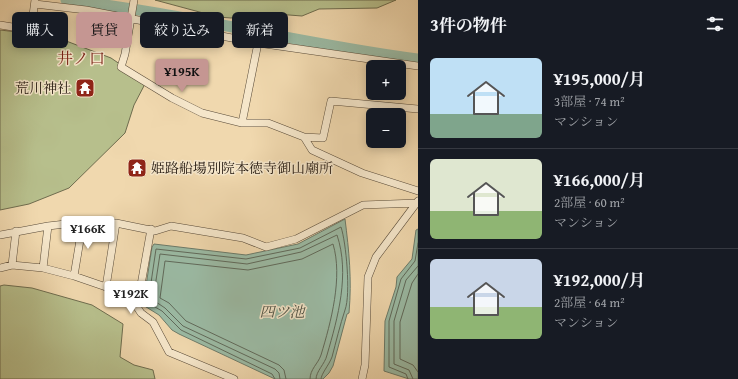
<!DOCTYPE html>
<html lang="ja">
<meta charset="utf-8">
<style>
:root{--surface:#171b24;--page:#242831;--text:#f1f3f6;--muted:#9ea1a6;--line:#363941;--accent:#c59692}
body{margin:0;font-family:"Gentium Book Plus","Noto Serif JP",serif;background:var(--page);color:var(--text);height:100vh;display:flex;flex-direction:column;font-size:15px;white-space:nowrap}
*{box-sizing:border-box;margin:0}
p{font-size:13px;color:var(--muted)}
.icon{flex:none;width:22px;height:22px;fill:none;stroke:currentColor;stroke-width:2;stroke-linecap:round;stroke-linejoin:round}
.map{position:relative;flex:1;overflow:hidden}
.panel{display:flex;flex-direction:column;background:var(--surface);width:320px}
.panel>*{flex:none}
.hud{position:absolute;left:12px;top:12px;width:346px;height:36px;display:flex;gap:8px}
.buttons{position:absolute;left:366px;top:60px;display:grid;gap:8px}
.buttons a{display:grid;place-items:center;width:40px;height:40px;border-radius:6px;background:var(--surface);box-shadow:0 2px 10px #0003;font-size:20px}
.price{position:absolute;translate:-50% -34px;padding:0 9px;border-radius:4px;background:#fff;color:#222;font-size:13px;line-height:26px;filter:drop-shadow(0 1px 2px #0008)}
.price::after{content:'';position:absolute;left:50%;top:24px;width:12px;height:9px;margin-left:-6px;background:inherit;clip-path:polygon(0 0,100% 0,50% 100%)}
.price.on{background:var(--accent);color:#111}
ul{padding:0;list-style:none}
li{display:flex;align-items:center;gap:12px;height:100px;padding:0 12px}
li+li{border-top:1px solid var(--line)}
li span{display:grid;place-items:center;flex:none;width:112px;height:80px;border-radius:6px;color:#555}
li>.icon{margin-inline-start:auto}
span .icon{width:48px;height:48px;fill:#fffc;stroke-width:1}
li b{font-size:17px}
h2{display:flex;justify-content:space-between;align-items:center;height:48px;padding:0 12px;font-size:17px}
.chip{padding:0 14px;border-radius:6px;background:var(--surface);box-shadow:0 2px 10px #0003;font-size:14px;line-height:36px}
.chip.on{background:var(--accent);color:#111}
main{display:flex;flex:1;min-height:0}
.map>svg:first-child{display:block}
</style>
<main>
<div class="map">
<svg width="418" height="379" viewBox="0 0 418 379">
<rect width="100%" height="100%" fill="#f0d8ae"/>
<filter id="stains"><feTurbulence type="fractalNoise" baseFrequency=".005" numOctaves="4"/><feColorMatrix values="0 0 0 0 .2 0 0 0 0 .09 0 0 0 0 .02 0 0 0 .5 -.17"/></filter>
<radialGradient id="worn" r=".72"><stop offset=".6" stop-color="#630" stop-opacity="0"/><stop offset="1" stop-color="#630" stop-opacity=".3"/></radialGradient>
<path fill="#b7bf8c" stroke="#6e6c4e" d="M 155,0 L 396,0 L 377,8 L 319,9 L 302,16 L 263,13 L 231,18 L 218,17 Z
M 0,30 L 53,36 L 111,58 L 146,82 L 134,105 L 125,133 L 69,188 L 29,204 L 0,210 Z
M 4,285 L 32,288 L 92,305 L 123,324 L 120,357 L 134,365 L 153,370 L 155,379 L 0,379 L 0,286 Z"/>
<path fill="#9bbba5" stroke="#6c7b6a" d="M 345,219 C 349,251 352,279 349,313 L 347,314 L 333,366 L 329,373 L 323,379 L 275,379 L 179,334 L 172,330 L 159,315 L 143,305 L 152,247 L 154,244 L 246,255 L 298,244 Z
M 418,229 L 418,379 L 409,379 L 384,371 L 385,321 L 396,287 L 397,277 L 412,259 L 416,230 Z"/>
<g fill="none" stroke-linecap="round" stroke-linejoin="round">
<path stroke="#606a5b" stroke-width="1" d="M 418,274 L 412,283 L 400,322 L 400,359 L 413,365 L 418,372
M 275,379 L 272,374 L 181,330 L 162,311 L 148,303 L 156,249 L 246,259 L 300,248 L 341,227 C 346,242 351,294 345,310 C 340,325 336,342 332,357 C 329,365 321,374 321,379
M 280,379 L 279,373 L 275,369 L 183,326 L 165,308 L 153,300 L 160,254 L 247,264 L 301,252 L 337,235 C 350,274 338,317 327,355 C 325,364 316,371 316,379
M 286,379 L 284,370 L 279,365 L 186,321 L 169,303 L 160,298 L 165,261 L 248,270 L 302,259 L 333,244 C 343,277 331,322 321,355 C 318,364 310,369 310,379
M 408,379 L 406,374 L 389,367 L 389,321 L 401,279 L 415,261 L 418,243
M 413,379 L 409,370 L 394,364 L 394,321 L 406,280 L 418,266"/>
<path stroke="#9bbba5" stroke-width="11" d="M 66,0 C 184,13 300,44 418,59"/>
<defs>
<path id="street" d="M 134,0 L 125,54 L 121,67 L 172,98 L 202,113 L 242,123 L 268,123 L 304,137 L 312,150 L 362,173 L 418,191
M 35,4 L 86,10 L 258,43 L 418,66
M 0,25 L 31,30 L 35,0
M 242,123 L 258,43
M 304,137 L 323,138 L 331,101 L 418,109
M 0,235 L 48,226 L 83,222 L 116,223 L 155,231 L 171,226 L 243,238 L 266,247 L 296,239 L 363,205 L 417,203
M 12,265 L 16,231
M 0,268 L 12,265 L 43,268 L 74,276 L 106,287 L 137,307 L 141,313 L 153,322 L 169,352 L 234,379
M 43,268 L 48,226
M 74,276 L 83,222
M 106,287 L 116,223
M 137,307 L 151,229
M 362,379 L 365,365 L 368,277 L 376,257 L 418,201"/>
</defs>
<use href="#street" stroke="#584a38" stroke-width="8"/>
<use href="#street" stroke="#f5e6ca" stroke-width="7"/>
</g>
<defs>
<symbol id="temple-square" viewBox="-11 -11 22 22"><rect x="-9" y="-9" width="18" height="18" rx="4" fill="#8f2418" stroke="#f5e6ca"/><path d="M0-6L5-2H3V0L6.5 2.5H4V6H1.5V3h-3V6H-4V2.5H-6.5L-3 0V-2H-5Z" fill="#fff"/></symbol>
</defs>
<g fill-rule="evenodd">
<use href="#temple-square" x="74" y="77" width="22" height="22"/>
<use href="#temple-square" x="126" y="157" width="22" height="22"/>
</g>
<g text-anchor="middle" stroke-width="3" stroke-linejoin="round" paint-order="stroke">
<g font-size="14" fill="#251a11" stroke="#f5e6ca" text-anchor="end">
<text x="71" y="93">荒川神社</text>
<text x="151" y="173" text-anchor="start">姫路船場別院本徳寺御山廟所</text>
</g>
<g font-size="15" font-style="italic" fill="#4e5245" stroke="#f5e6ca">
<text x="282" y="317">四ツ池</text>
</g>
<g font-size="16" fill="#7a1f14" stroke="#f5e6ca">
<text x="81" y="64">井ノ口</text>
</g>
</g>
<rect width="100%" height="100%" filter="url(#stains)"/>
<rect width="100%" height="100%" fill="url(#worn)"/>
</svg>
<div class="buttons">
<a>+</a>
<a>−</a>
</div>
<b class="price on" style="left:182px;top:93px">¥195K</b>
<b class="price" style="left:88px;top:250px">¥166K</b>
<b class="price" style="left:131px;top:315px">¥192K</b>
<div class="hud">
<a class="chip">購入</a>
<a class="chip on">賃貸</a>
<a class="chip">絞り込み</a>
<a class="chip">新着</a>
</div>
</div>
<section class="panel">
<h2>3件の物件<svg class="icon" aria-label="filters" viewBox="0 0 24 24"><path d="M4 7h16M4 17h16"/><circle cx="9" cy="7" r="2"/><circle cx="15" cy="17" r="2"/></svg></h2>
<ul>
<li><span style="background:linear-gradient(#bfe0f5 70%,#7fa58c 0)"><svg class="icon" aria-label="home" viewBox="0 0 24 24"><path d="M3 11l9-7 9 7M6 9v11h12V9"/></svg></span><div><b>¥195,000/月</b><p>3部屋 · 74 m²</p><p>マンション</p></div></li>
<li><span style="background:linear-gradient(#dfe7d0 65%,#8fb573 0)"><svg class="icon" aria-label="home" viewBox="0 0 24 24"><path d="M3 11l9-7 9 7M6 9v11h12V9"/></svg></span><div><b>¥166,000/月</b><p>2部屋 · 60 m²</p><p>マンション</p></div></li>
<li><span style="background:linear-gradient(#c9d6e8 60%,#8fb573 0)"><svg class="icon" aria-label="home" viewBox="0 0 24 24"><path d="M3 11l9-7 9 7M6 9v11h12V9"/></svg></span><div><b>¥192,000/月</b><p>2部屋 · 64 m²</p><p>マンション</p></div></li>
</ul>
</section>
</main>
